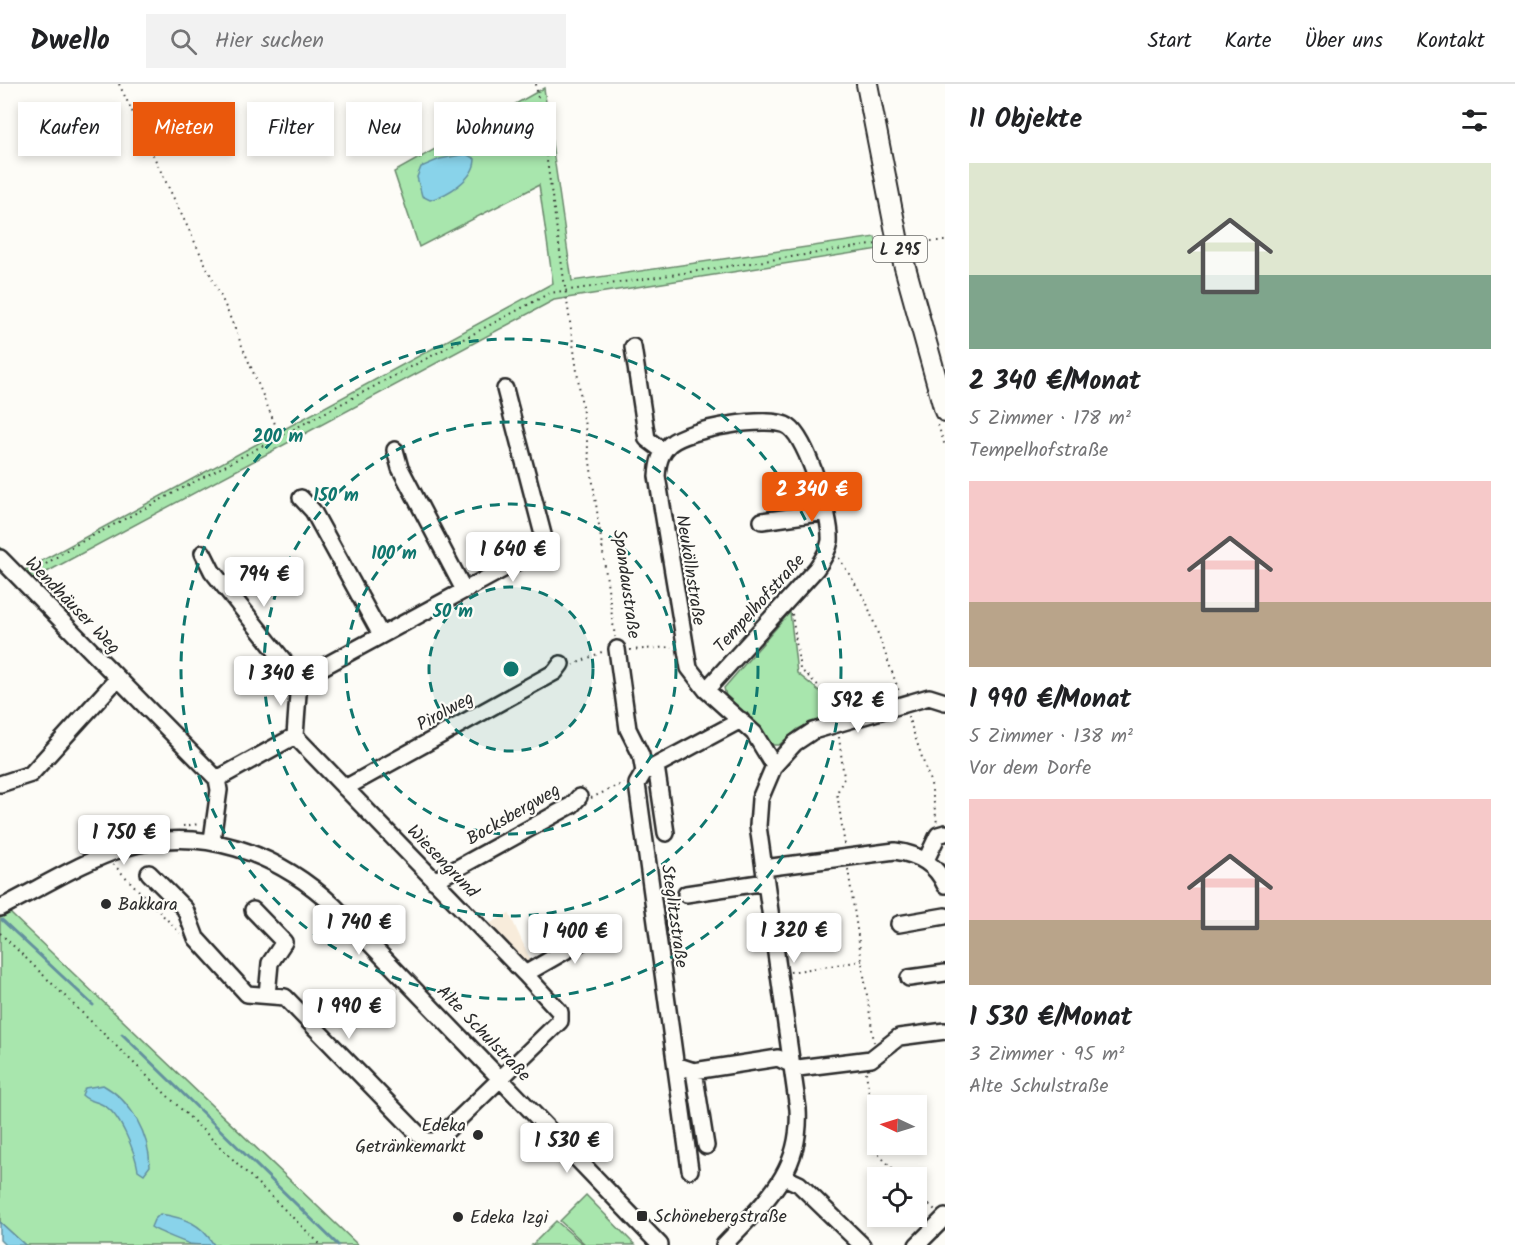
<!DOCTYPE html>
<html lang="de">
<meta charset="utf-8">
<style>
:root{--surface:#fff;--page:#f2f2f2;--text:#202124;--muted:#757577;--line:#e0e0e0;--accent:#ea580c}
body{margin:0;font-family:Kalam,sans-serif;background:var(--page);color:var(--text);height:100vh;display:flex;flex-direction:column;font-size:22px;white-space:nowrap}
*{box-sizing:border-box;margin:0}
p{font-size:20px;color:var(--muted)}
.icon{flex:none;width:33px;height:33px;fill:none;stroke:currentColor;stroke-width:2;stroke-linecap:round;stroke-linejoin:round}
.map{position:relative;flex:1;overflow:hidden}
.side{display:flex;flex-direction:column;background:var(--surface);width:570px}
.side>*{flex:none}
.banner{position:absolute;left:18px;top:18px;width:570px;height:54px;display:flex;gap:12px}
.needle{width:39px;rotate:274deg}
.buttons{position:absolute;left:867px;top:1011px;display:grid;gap:12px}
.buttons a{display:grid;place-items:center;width:60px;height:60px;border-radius:0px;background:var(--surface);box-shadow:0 3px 9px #0003;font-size:30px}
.price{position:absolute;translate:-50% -51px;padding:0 14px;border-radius:6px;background:#fff;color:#222;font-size:20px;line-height:39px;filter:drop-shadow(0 2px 3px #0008)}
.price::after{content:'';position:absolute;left:50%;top:36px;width:18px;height:14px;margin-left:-9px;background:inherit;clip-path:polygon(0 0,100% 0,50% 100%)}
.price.on{background:var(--accent);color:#fff}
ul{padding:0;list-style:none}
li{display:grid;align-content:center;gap:12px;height:318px;padding:0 24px}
li span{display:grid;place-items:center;height:186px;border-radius:0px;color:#555}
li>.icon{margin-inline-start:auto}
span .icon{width:108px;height:108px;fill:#fffc;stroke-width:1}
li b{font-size:26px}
h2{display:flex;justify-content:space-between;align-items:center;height:72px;padding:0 24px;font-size:26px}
.chip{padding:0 21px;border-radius:0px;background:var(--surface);box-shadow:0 3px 9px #0003;font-size:21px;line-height:54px}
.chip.on{background:var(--accent);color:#fff}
header{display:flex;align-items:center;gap:36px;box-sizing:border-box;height:84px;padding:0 30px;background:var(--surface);border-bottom:2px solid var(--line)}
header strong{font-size:28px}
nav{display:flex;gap:33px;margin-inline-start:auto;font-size:21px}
.search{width:420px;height:54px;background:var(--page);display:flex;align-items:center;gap:15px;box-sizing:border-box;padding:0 21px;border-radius:0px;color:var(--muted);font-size:22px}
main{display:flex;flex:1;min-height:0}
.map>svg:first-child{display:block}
</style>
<header>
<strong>Dwello</strong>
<div class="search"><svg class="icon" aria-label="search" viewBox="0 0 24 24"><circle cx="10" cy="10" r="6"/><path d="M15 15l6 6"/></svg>Hier suchen</div>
<nav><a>Start</a><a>Karte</a><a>Über uns</a><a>Kontakt</a></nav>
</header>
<main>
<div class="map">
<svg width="945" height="1161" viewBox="0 0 945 1161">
<rect width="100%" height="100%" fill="#fdfcf7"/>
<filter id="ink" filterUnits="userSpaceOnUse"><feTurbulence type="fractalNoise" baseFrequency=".0167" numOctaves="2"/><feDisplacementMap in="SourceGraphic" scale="12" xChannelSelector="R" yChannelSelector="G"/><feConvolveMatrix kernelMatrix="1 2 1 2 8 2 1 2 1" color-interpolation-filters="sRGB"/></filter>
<g filter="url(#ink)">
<path fill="#f8ecdb" d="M 509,829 L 532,879 L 526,883 L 487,841 Z"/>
<path fill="#a8e6ad" stroke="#6a886c" stroke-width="1.5" d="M 544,4 L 572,197 L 875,153 L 879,165 L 554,216 L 17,504 L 0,486 L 0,463 L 23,487 L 553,199 L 539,101 L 419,163 L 394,88 Z
M 790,528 L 797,589 L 829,615 L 832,630 L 798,645 L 779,661 L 773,661 L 746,630 L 727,616 L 724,604 Z
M 10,829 L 358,1161 L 25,1161 L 0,1138 L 0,834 Z
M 586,1111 L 635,1161 L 586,1161 L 560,1137 Z
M 556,1137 L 584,1161 L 532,1161 Z"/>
<path fill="#89d3ea" stroke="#63909e" stroke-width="1.5" d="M 466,70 L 475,75 C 475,95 447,111 430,116 L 422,112 L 417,93 L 421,83 L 440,75 Z
M 103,1001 C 132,1017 149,1051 150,1082 L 144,1090 L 138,1086 C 135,1068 120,1029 103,1021 C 94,1016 89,1018 82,1011 L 85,1004 Z
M 160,1130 C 185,1134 201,1139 214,1161 C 207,1161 197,1161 190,1160 C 184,1158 154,1146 151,1143 L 154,1136 Z
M 0,1138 L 25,1161 L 5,1161 L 0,1156 Z"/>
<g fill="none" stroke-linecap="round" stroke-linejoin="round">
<path stroke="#63909e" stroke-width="3" d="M 2,836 L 93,921
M 122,950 L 338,1161"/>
<defs>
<path id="minor" d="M 633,263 L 647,355 L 663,367
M 395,366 L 400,384 L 464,506
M 301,414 L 313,427 L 381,551
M 762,437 L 826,428
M 203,469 L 212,487 L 299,596 L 295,652
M 0,474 L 217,695 L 219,706 L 212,756
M 617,565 L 628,645 L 641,671 L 644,688 L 741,636
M 299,596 L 546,462 L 505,305
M 706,606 L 816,485 C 822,477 828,468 830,457 C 832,435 807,355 789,343 C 771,330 687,345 670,360 C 660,369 658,379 657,392 L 689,584 L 706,606 L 754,649 L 774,682 L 760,715 L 758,742 L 798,1025 C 802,1089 764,1118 724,1161
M 656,682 L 666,749
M 774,682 L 795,659 L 813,647 L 929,613 L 945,618
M 644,688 L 637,700 L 690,1086
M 0,700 L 31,690 L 118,594
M 345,704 L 555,588 L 561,580
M 926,776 L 938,751 L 945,749
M 764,784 L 895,767 C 917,770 936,779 945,801
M 149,789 L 185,825 L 196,854 L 247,910 L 285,913 L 425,1057 L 436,1057 L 560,937 L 560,928 L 525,890 L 295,652 L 217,695
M 434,797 L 572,721 L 579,713
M 686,810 L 766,798
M 0,824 C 40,804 81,778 124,764 C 200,740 278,769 334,822 L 660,1161
M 253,826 L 284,858 L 270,879 L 267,911
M 899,840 L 945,832
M 525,890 L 593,851 L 599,843
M 909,894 L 945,889
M 676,981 L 694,987 L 778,974 L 798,984 L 871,975 L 899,953 L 945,947
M 694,987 L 706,1062
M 784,1093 L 799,1100 L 862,1161
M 917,1161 L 945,1133"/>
<path id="major" d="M 867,0 L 898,158 L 945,327"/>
</defs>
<use href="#minor" stroke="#2b2b2b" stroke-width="20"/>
<use href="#major" stroke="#2b2b2b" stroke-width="24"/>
<path stroke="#2b2b2b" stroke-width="2" stroke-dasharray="1.5 4.5" stroke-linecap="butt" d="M 119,0 L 224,219 L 280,352
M 536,0 L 615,553
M 913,157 L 945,157
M 938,341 L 945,362
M 839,474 L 866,517 L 900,610
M 31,490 L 70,464 L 550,209 L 884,159
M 792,530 L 800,585 L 832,614 L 834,627
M 630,566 L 672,563
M 573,581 L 604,567
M 908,632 L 931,700 L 937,739
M 839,653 L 844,694 L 837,709 L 845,762
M 591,714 L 624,699
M 183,742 L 200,740
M 113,780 L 180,849
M 848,785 L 874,958
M 0,849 L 321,1161
M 790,888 L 862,877
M 866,988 L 877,1069 L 902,1094
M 916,1108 L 935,1126"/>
<use href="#minor" stroke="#fdfcf7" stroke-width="15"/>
<use href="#major" stroke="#fdfcf7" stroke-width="20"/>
</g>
</g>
<circle cx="511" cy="585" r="82" fill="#0f766e" fill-opacity=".12"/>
<g fill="none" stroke="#0f766e" stroke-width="3" stroke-dasharray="10 8">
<circle cx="511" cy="585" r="82"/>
<circle cx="511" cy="585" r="165"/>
<circle cx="511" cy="585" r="247"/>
<circle cx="511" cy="585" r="330"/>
</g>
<g fill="#2b2b2b" stroke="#fdfcf7" stroke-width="2">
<circle cx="106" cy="820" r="6"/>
<circle cx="478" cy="1051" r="6"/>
<rect x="636" y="1126" width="12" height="12" rx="3"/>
<circle cx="458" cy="1133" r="6"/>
</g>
<g text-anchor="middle" stroke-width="4.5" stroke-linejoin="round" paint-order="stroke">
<rect fill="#fdfcf7" stroke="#6a6a68" stroke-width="1.5" x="873" y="152" width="54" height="26" rx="4.5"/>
<g font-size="16" font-weight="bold" fill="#2b2b2b">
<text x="900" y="171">L 295</text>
</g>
<g font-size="18" fill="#2b2b2b" stroke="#fdfcf7">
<text transform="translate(691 486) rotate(81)" y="6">Neuköllnstraße</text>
<text transform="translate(627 500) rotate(82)" y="6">Spandaustraße</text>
<text transform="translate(759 519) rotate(-48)" y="6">Tempelhofstraße</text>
<text transform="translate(73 521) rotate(46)" y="6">Wendhäuser Weg</text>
<text transform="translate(445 627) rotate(-29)" y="6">Pirolweg</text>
<text transform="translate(513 730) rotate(-30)" y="6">Bocksbergweg</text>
<text transform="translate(443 777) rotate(46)" y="6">Wiesengrund</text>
<text transform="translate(675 832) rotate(82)" y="6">Steglitzstraße</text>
<text transform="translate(484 949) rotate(46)" y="6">Alte Schulstraße</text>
</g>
<g font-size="18" fill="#2b2b2b" stroke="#fdfcf7" text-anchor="start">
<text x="118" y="826">Bakkara</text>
<text x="466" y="1047" text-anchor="end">Edeka<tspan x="466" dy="21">Getränkemarkt</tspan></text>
<text x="654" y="1138">Schönebergstraße</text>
<text x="470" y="1139">Edeka Izgi</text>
</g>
</g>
<circle cx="511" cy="585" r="9" fill="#0f766e" stroke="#fdfcf7" stroke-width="3"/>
<g font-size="18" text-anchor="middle" font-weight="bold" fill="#0f766e" stroke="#fdfcf7" stroke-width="4.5" stroke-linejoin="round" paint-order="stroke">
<text x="278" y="358">200 m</text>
<text x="336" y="417">150 m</text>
<text x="394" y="475">100 m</text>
<text x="453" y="533">50 m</text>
</g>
</svg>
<div class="buttons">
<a><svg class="needle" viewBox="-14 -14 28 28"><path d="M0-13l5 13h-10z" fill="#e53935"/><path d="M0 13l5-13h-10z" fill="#757577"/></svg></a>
<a><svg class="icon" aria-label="locate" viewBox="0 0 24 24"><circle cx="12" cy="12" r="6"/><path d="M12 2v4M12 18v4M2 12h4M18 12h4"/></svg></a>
</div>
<b class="price on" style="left:812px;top:439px">2 340 €</b>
<b class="price" style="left:513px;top:499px">1 640 €</b>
<b class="price" style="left:264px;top:524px">794 €</b>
<b class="price" style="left:281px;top:623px">1 340 €</b>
<b class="price" style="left:858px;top:650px">592 €</b>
<b class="price" style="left:124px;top:782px">1 750 €</b>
<b class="price" style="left:359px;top:872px">1 740 €</b>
<b class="price" style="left:794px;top:880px">1 320 €</b>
<b class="price" style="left:575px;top:881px">1 400 €</b>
<b class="price" style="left:349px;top:956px">1 990 €</b>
<b class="price" style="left:567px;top:1090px">1 530 €</b>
<div class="banner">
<a class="chip">Kaufen</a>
<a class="chip on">Mieten</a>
<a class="chip">Filter</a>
<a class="chip">Neu</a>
<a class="chip">Wohnung</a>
</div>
</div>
<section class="side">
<h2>11 Objekte<svg class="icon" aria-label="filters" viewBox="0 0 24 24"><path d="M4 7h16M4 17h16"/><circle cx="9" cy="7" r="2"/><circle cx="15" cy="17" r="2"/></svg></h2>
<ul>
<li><span style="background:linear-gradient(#dfe7d0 60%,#7fa58c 0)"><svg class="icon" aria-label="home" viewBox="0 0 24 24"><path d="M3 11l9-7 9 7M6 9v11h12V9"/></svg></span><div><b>2 340 €/Monat</b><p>5 Zimmer · 178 m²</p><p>Tempelhofstraße</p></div></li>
<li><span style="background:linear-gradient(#f6c9c9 65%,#b9a48a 0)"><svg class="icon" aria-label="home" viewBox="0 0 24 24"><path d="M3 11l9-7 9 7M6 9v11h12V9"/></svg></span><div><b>1 990 €/Monat</b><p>5 Zimmer · 138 m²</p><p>Vor dem Dorfe</p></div></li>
<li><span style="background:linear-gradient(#f6c9c9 65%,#b9a48a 0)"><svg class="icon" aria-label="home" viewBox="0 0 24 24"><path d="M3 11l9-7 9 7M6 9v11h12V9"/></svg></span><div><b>1 530 €/Monat</b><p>3 Zimmer · 95 m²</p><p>Alte Schulstraße</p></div></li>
</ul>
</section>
</main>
